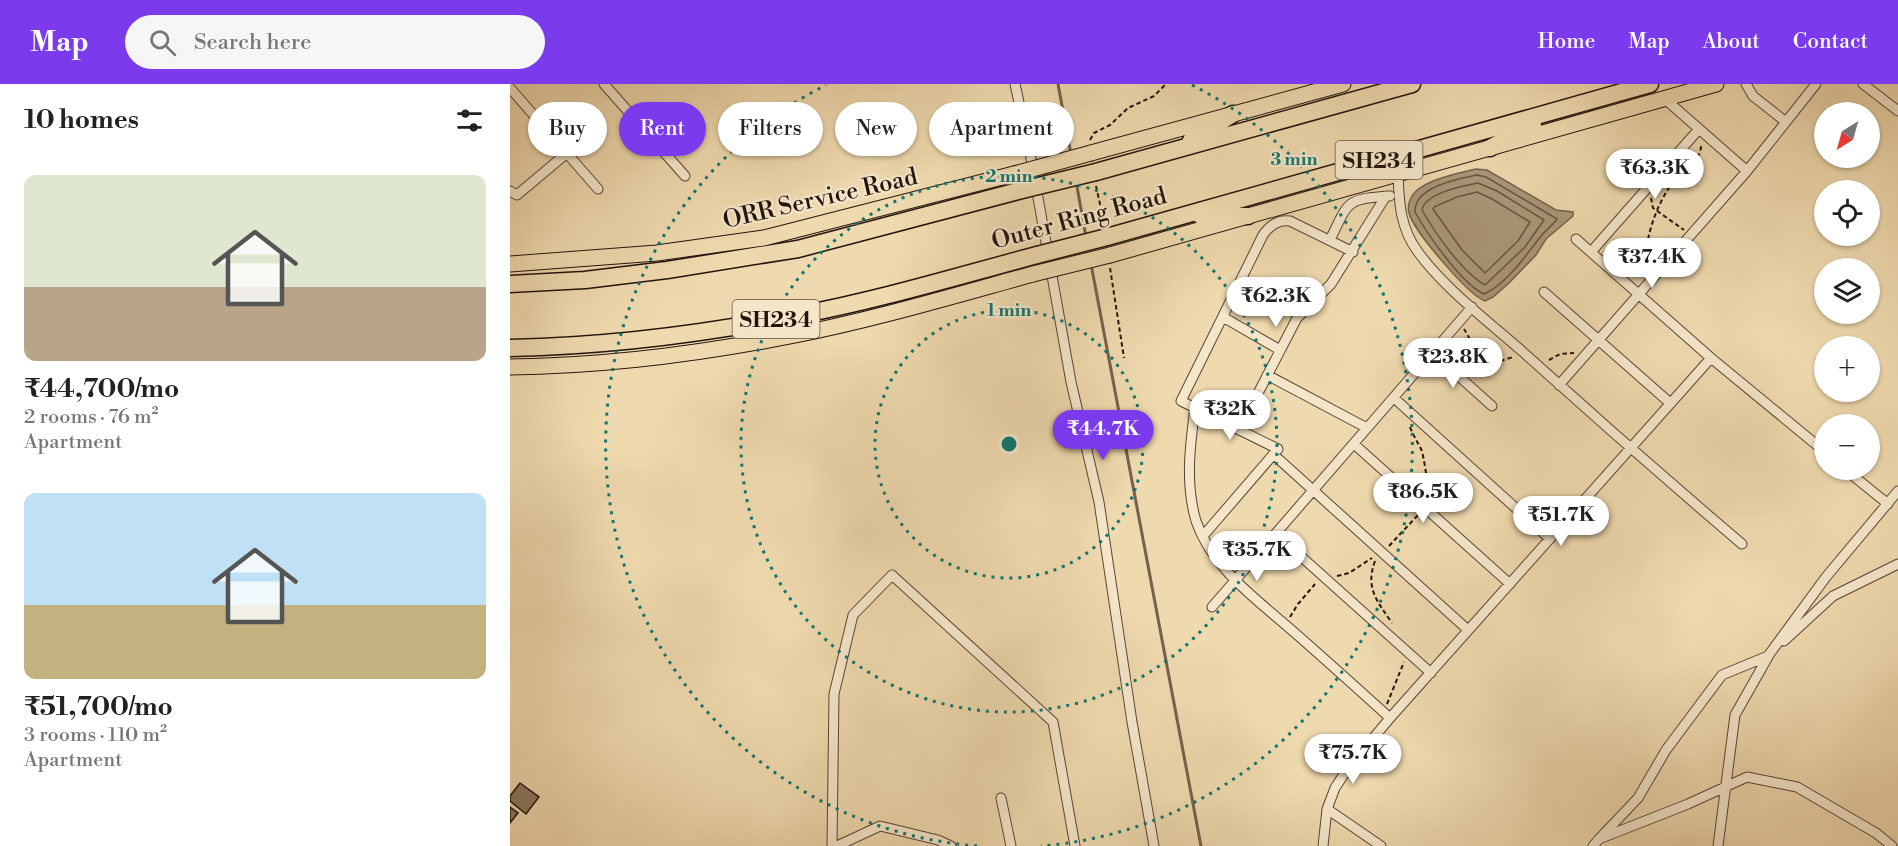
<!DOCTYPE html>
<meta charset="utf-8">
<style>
:root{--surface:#fff;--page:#f6f6f6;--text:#222;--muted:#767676;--accent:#7c3aed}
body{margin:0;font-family:"Libre Bodoni",serif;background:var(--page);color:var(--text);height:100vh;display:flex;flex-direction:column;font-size:22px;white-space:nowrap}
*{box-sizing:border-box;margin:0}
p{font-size:20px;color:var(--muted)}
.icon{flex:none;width:33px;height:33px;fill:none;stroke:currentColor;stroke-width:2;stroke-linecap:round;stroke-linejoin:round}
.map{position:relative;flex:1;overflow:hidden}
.side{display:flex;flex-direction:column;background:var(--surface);width:510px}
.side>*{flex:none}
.hud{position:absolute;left:18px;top:18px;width:570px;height:54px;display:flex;gap:12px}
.needle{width:39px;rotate:217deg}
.controls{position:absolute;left:1304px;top:18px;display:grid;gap:12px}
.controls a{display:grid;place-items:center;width:66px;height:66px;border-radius:50%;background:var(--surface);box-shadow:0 2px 4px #0004;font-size:30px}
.price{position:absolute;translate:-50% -51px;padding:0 14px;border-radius:21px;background:#fff;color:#222;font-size:20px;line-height:39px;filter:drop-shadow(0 2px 3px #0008)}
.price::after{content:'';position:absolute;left:50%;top:36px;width:18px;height:14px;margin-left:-9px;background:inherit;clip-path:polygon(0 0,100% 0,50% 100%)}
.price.active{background:var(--accent);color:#fff}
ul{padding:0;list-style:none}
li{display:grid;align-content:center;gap:12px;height:318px;padding:0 24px}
li span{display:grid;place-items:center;height:186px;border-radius:12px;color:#555}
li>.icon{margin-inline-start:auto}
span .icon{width:108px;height:108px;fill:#fffc;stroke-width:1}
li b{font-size:26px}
h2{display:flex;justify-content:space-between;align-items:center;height:72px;padding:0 24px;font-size:26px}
.pill{padding:0 21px;border-radius:27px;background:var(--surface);box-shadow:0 2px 4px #0004;font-size:21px;line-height:54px}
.pill.active{background:var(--accent);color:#fff}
header{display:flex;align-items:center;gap:36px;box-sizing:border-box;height:84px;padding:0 30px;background:var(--accent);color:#fff}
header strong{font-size:28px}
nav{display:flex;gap:33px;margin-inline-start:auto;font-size:21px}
.search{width:420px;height:54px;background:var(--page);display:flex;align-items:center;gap:15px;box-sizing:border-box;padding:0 21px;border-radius:33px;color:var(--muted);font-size:22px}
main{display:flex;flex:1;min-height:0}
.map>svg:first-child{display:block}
</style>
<header>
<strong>Map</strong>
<div class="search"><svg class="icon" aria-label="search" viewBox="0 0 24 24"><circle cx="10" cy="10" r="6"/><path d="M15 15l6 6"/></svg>Search here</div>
<nav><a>Home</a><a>Map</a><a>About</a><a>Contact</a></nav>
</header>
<main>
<section class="side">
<h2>10 homes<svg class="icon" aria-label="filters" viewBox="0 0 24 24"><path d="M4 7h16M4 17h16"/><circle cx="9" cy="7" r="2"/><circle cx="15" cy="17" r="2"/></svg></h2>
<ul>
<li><span style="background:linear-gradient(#dfe7d0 60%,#b9a48a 0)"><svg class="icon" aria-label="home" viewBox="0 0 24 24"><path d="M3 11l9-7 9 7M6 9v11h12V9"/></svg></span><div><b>₹44,700/mo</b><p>2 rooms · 76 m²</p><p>Apartment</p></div></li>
<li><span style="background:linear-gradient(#bfe0f5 60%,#c2b280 0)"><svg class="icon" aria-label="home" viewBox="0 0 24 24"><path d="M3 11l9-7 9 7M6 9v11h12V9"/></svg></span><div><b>₹51,700/mo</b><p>3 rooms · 110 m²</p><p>Apartment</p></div></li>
</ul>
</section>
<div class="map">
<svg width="1388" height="762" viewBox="0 0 1388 762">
<rect width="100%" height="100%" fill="#efd9ae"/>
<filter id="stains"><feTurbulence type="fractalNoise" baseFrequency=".00333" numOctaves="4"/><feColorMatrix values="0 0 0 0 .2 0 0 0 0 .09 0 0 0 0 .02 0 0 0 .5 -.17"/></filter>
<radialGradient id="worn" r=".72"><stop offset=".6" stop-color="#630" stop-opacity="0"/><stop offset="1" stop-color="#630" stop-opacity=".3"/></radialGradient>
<path fill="#a99677" stroke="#73624c" stroke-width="1.5" d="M 966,85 L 977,86 L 1046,126 L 1063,128 L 1063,132 L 1036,155 L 1026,171 L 999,199 L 983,213 L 975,217 C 958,211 903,146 899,129 C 897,122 900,113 905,108 C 918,95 949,89 966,85 Z"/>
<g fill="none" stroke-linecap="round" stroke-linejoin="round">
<path stroke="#665541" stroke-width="1.5" d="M 967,91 L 976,93 L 1047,135 C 1043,141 1036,146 1031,152 C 1016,171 996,201 974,210 C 952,200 917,150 905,128 C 904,103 947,95 967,91 Z
M 968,99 L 987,107 L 1034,136 L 1015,163 L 975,201 C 952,188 925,149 912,126 C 915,109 953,102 968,99 Z
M 967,108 L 982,115 L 1020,138 L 1008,157 L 975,189 L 952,166 L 923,125 L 924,123 L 947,113 Z"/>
<path stroke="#73624c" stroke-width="3" d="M 548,0 L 561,70
M 566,97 L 576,153
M 581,180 L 691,762"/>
</g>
<path fill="#8d7a60" stroke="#22140b" stroke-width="1.5" d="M 10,699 L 29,713 L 16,730 L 0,717 L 0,712 Z
M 0,723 L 8,729 L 0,739 Z"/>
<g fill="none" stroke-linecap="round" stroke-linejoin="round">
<defs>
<path id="minor" d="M 94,0 L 175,92
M 505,0 L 520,69 L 561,298 L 589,418 L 622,638 L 644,762
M 1236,0 L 1243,12 L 1276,38
M 1353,0 L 1388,27
M 0,4 L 88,105
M 1155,15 L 1237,87
M 888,90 C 889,118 890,144 908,168 C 934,204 979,238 1013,268 C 1085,333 1158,397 1232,460
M 0,107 L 7,111 L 57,69
M 1066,155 L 1201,274 L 1314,367
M 820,156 C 839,117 835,115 880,112
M 1081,168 L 1189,45
M 1034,208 L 1160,319
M 713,233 L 770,266
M 923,269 L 982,322
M 757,291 L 857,344
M 1049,301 L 1237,87 L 1306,0
M 884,314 L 1040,455
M 685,324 C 680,361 675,400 686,437 C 702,485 749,517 785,549 C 817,577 848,605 880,634
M 729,346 L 787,234 L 821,200 L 876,112
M 844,360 L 1000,500
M 763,370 L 958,546
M 1336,386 L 1378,420
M 766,450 L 921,589
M 693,452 L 768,365 L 671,317 L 753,151 C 760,141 768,135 780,137 L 843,168
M 702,523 L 962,223
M 1274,557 L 1323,512 L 1388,480
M 491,714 L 501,762
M 1089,755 L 1128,714 L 1156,666 L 1212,591 L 1258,572 L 1316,493 L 1388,407
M 322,762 L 324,610 L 343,531 L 382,491 L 543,638 L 565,762
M 327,762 L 370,742 L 428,756 L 441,762
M 813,762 L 817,725
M 871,762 L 817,725 L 825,704 L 836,687 L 880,634 L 1201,274
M 1083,762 L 1089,755 L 1178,720 L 1237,693 L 1287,703 L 1366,749 L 1382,762
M 1208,762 L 1225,631 L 1259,571"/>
<path id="primary" d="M 581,69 L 833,0
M 600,171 L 1206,0
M 0,180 L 147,169 L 254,154 L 504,90
M 0,283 C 94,282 188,270 280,252 C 362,236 443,212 523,190"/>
<path id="motorway" d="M 681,56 L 723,30
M 980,64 L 1023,40
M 586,88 L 902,0
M 691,132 L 738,132
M 597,153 L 1140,0
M 0,200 L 75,196 L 157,186 L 288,165 L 512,106
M 0,264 C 97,262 194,250 289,231 C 369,216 448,192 527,171"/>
</defs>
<use href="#minor" stroke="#554534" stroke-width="11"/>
<use href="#primary" stroke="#22140b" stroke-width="17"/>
<use href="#motorway" stroke="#22140b" stroke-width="19"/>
<path stroke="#22140b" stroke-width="2" stroke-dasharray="4.5 3" stroke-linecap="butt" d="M 580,56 L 584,49 L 600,41 L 618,24 L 644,12 L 656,0
M 586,102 L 590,120 L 589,141
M 1141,114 L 1143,124 L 1174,146
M 600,184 L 614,274
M 1136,185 C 1133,153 1150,109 1173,86 C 1181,78 1191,75 1191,61
M 954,245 C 961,256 969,277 984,278 C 990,278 998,274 1004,273
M 1039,276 L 1050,270 L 1064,269
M 900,343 C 903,351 907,357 911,365 C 914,371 919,407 918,414
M 879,462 L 908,431
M 865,477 C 855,504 867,517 882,539
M 827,492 L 839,489 L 862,474
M 780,533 L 788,520 L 805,500
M 877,620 L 894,578"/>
<use href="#minor" stroke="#f5e6ca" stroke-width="9"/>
<use href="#primary" stroke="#efd9ae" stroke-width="15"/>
<use href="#motorway" stroke="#efd9ae" stroke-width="16"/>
<defs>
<path id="primary-bridge" d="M 504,90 L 581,69
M 523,190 L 600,171"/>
<path id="motorway-bridge" d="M 512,106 L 586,88
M 527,171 L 597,153"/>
</defs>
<use href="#primary-bridge" stroke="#22140b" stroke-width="17" stroke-linecap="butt"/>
<use href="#motorway-bridge" stroke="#22140b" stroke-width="19" stroke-linecap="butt"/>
<use href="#primary-bridge" stroke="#efd9ae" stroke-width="15"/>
<use href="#motorway-bridge" stroke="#efd9ae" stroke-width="16"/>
</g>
<g fill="none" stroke="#0f766e" stroke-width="3" stroke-dasharray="3 6">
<circle cx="499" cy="360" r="134"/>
<circle cx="499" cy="360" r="268"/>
<path d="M467 762A403 403 0 0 1 316 1M682 1A403 403 0 0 1 531 762"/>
</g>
<g text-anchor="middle" stroke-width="4.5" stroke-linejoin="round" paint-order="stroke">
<g fill="#f5e6ca" stroke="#615344" stroke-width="1.5">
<rect x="825.5" y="57" width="87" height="38" rx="4.5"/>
<rect x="222.5" y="216" width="87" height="38" rx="4.5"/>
</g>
<g font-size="22" font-weight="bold" fill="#22140b">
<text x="869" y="84">SH234</text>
<text x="266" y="243">SH234</text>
</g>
<g font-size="24" fill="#22140b" stroke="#f5e6ca">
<text transform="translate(310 114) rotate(-13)" y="8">ORR Service Road</text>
<text transform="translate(569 134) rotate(-15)" y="8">Outer Ring Road</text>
</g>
</g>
<circle cx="499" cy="360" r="9" fill="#0f766e" stroke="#f5e6ca" stroke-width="3"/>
<g font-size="18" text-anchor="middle" font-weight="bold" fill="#0f766e" stroke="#f5e6ca" stroke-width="4.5" stroke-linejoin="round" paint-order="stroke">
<text x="784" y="81">3 min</text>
<text x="499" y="98">2 min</text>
<text x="499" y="232">1 min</text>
</g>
<rect width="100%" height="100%" filter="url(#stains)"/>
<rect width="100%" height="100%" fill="url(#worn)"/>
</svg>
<div class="controls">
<a><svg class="needle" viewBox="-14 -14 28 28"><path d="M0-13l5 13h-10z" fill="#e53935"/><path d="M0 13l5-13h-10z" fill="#767676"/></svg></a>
<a><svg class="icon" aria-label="locate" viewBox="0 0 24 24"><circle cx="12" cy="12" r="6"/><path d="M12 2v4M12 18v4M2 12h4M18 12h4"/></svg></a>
<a><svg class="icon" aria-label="layers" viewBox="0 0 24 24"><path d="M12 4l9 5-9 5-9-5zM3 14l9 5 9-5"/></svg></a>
<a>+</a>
<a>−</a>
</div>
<b class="price" style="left:1145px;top:116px">₹63.3K</b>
<b class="price" style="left:1142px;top:205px">₹37.4K</b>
<b class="price" style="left:766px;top:244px">₹62.3K</b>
<b class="price" style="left:943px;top:305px">₹23.8K</b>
<b class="price" style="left:720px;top:357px">₹32K</b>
<b class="price active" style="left:593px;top:377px">₹44.7K</b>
<b class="price" style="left:913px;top:440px">₹86.5K</b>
<b class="price" style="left:1051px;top:463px">₹51.7K</b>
<b class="price" style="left:747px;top:498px">₹35.7K</b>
<b class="price" style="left:843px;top:701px">₹75.7K</b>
<div class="hud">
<a class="pill">Buy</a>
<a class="pill active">Rent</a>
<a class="pill">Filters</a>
<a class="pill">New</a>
<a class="pill">Apartment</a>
</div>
</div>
</main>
